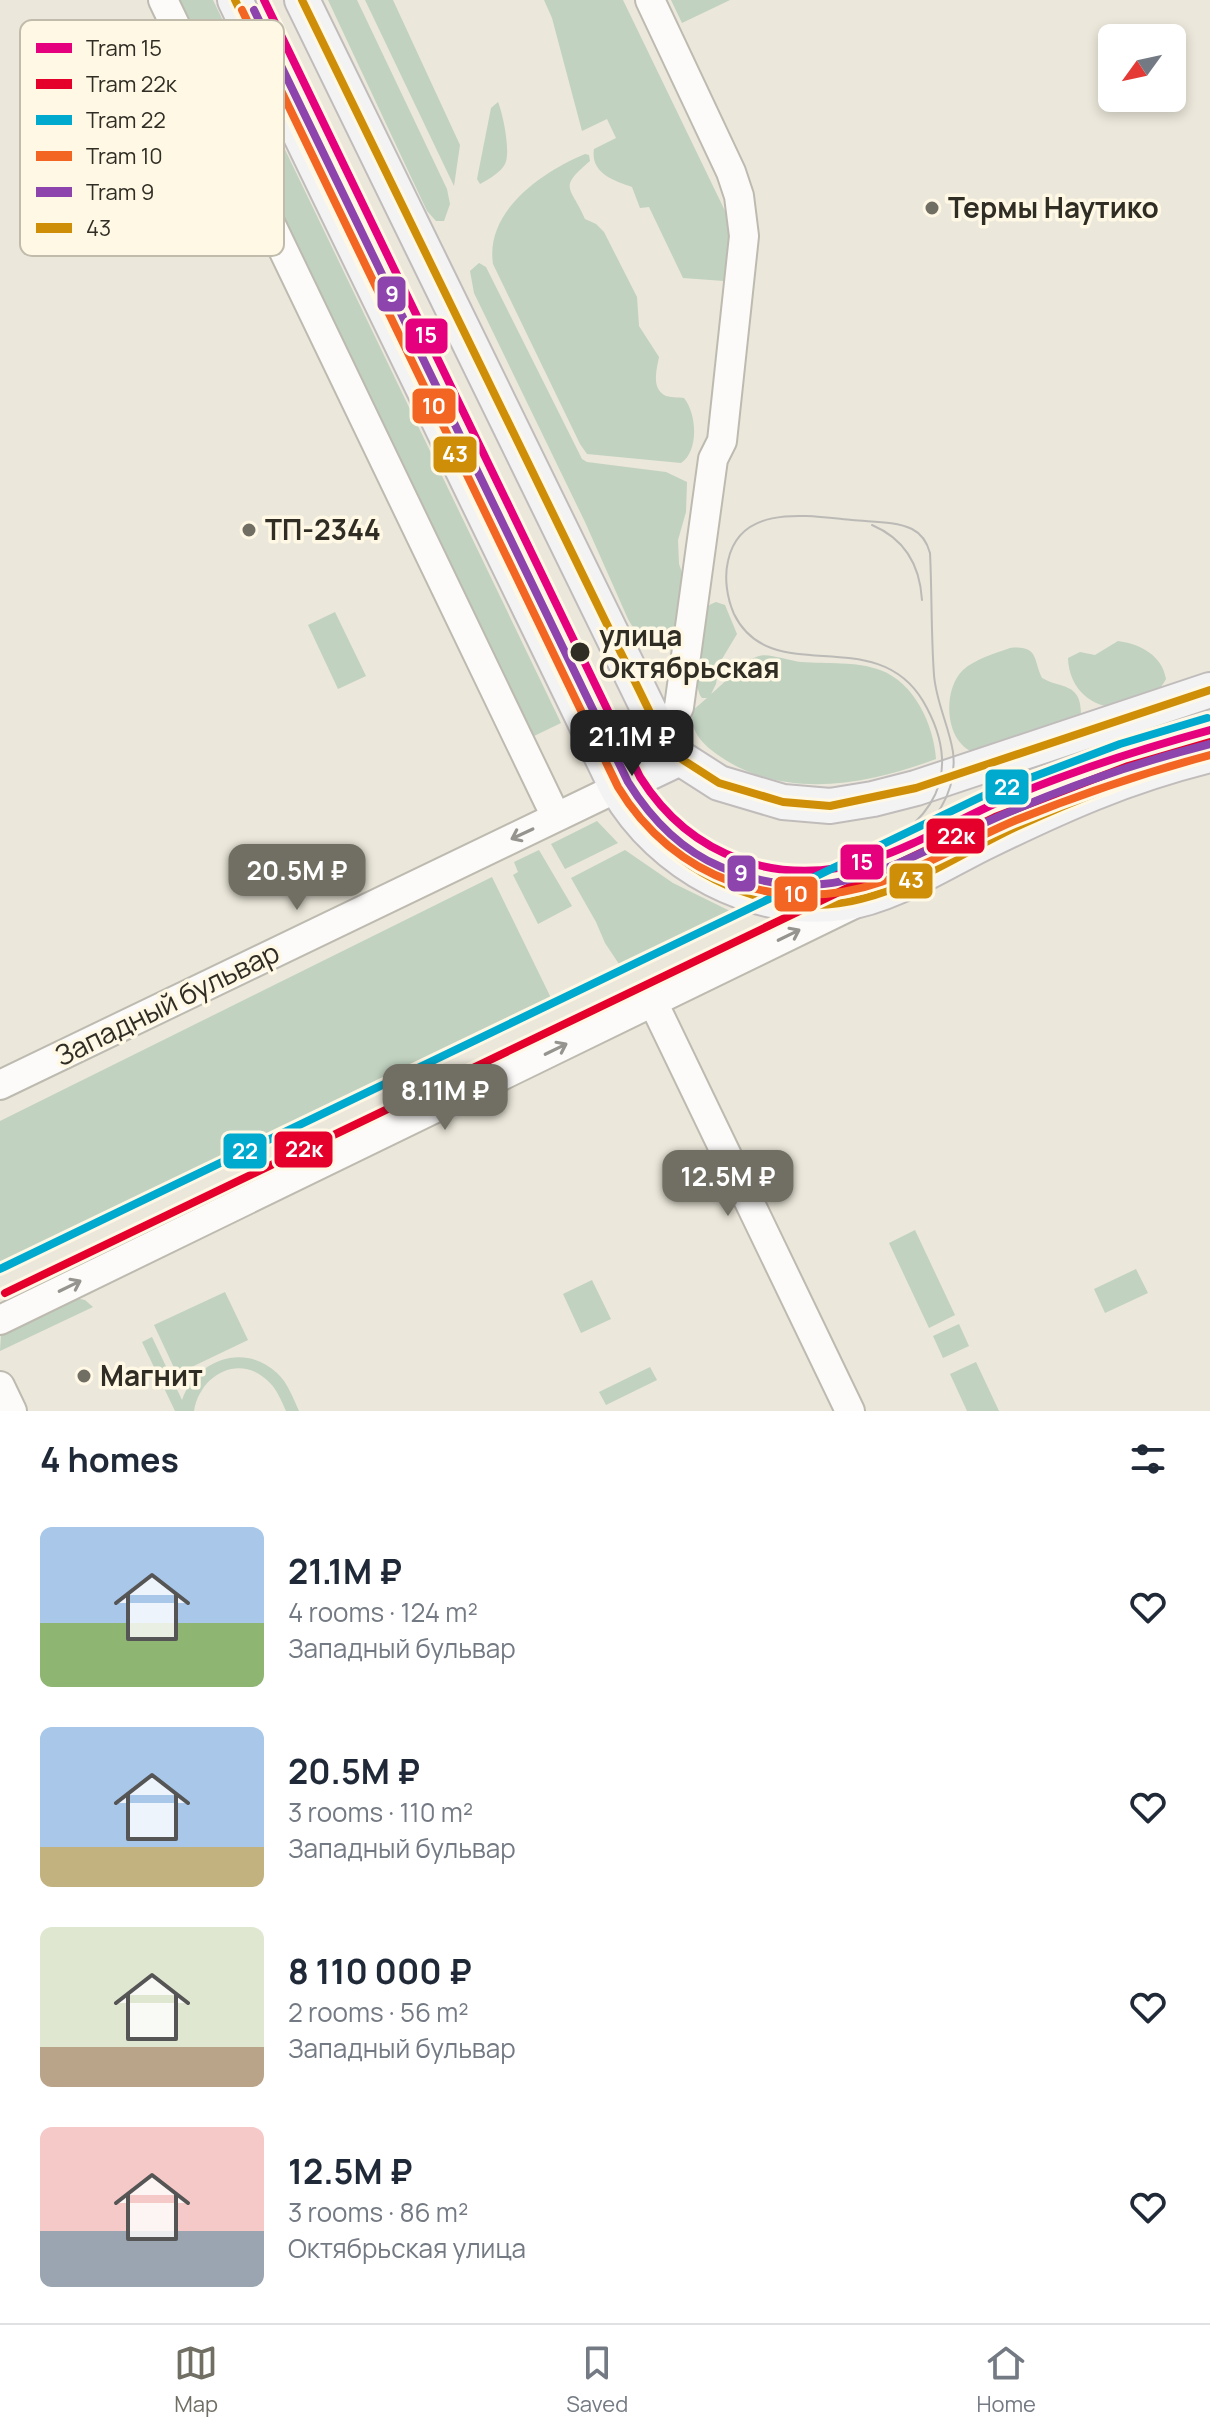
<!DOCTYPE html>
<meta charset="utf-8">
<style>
:root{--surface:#fff;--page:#f2f2f3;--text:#1f2937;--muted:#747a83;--line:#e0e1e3;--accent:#716e64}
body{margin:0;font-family:Manrope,sans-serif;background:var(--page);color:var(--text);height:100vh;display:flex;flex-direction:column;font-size:30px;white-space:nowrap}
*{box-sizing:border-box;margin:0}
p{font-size:26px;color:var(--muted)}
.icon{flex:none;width:44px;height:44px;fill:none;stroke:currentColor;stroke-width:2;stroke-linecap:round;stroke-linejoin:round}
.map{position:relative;height:1411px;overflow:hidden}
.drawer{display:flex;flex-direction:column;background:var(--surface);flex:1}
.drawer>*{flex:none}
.needle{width:52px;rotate:237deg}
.buttons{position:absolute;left:1098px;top:24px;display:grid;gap:16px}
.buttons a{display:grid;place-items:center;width:88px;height:88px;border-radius:12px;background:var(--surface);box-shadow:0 4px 12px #0003;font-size:40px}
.price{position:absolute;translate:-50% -68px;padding:0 18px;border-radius:16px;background:var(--accent);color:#fff;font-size:26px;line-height:52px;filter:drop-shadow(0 2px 4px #0008)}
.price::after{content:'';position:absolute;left:50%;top:48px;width:24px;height:18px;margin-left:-12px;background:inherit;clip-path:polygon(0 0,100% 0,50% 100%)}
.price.on{background:#222;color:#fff}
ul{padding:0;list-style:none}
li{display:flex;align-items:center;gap:24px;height:200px;padding:0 40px}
li span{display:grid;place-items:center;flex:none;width:224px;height:160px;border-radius:12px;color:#555}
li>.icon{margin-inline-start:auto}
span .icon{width:96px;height:96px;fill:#fffc;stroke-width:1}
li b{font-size:34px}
h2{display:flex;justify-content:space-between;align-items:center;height:96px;padding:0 40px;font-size:34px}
.dock{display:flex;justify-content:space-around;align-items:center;height:112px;border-top:2px solid var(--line);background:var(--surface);font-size:22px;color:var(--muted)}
.dock a{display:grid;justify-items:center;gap:4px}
.dock .on{color:var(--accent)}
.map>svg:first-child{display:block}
</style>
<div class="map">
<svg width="1210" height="1411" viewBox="0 0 1210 1411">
<rect width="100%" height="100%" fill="#ebe7da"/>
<path fill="#c1d2c0" d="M 177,0 L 213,0 L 561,723 L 532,737 Z
M 328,0 L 357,0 L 447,189 L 450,204 L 444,221 L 436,221 L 427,211 Z
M 365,0 L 393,0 L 460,145 L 454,186 Z
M 544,0 L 623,0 L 727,215 L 729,235 L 724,281 L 683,278 L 649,207 L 640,208 L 632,187 C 614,181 590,173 594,149 L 616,138 L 607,119 L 582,131 L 552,18 Z
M 671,0 L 730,0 L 682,23 Z
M 498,102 C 503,114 511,152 505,164 C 501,172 488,180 480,184 L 477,179 L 491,108 Z
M 585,154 L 589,155 L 590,161 C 557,189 571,186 585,219 L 596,224 L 604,232 L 637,297 L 639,326 L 659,357 C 657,368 651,387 664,395 C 669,398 679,397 684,398 C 697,414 699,451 681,463 L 587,454 L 580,444 L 493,264 C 485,211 542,172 585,154 Z
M 479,263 L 486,267 L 582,459 L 587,462 L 666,472 L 687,482 L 686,512 L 678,540 L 679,564 L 685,581 L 682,625 C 658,646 645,650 628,619 L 585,522 L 474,293 L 470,271 Z
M 716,602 L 725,605 L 737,634 L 719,664 L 716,684 L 711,694 C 724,684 744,660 759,656 C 768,653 790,661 801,662 C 826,664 856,661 880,670 C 914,682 934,725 936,759 C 867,785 783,801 718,755 C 702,744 690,731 692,711 L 707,698 L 702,698 C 691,687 699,624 706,610 C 708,605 711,604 716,602 Z
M 335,612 L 366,676 L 338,689 L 308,625 Z
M 1118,641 C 1140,644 1162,655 1166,679 C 1142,724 1070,715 1068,658 L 1080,652 L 1095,655 Z
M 1010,648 C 1039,645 1033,660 1042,678 C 1061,689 1081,682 1081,714 L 1074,722 L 976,753 C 944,744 942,690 963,670 C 975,659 996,653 1010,648 Z
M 597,821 L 618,843 L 565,869 L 551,844 Z
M 539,850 L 572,906 L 538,924 L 513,875 L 518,872 L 514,862 Z
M 625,850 L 673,883 L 730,911 L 619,964 L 605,943 L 596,922 L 571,878 Z
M 492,877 L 552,1000 L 0,1267 L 0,1121 Z
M 915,1230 L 955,1315 L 929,1328 L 889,1243 Z
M 1136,1269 L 1148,1293 L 1105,1313 L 1094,1289 Z
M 592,1280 L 611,1319 L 581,1333 L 563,1294 Z
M 225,1292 L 248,1340 L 177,1374 L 154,1325 Z
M 75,1298 L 85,1300 L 93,1307 L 0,1351 L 1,1334 Z
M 959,1324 L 969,1346 L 943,1358 L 933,1336 Z
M 152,1337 L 182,1400 C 196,1360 244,1342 277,1373 C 288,1383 293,1398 299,1411 L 286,1411 C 282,1402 277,1390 270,1383 C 241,1352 200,1374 194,1411 L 175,1411 L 142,1342 Z
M 976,1362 L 999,1411 L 967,1411 L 950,1374 Z
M 650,1367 L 657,1380 L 606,1405 L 599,1392 Z"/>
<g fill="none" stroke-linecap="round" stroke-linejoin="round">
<defs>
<path id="minor" d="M 163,0 L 556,817
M 597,746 C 637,762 663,743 679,707 L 713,459 L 722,441 L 744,236 L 739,196 L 731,172 L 650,0
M 653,1002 L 850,1411
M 0,1085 L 617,788
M 0,1320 L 852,905
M 0,1386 L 12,1411"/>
<path id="major" d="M 235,0 L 617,788 C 661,865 754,915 843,903 C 889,897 941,864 983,843 C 1061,805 1125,776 1210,755
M 302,0 L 662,737 L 680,758 L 719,783 L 783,802 L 830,806 L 873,799 L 916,788 L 1210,690
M 617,788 L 680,758"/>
</defs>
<use href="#minor" stroke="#bdbab0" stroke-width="32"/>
<use href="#major" stroke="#c0bcbb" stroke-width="38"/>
<use href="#minor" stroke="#fcfbf9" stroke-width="28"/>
<use href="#major" stroke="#f4f3f4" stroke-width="34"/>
<path stroke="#bbbab7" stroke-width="2" d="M 872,525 C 905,539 920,566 922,600
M 895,838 C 923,820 944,793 942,758 C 941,738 933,718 923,701 C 875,621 771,690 734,614 C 727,598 724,578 728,561 C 740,503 809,516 852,520 C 871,522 896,521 912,529 C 922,534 927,542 930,553 C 932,593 931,634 934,675 C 936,702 949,726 953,752 C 958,793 933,828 900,848"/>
<defs>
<path id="bus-1" d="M 235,0 L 617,788 C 630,807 642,825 659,840 C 711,889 791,918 861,899 C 916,885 965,851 1016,827 C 1079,798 1143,773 1210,755
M 302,0 L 662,737 L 680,758 L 719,783 L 783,802 L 830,806 L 916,788 L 1210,690"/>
</defs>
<use href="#bus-1" stroke="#fef8e5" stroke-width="14"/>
<use href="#bus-1" stroke="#cf8e07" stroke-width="8"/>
<defs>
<path id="tram-1" d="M 264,0 L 640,777 C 691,858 780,889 871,860 C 917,845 959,819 1003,800 C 1070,772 1140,749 1210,730"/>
<path id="tram-2" d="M 5,1293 L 995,817 L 1128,766 L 1210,742"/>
<path id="tram-3" d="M 0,1269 L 985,795 L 1120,744 L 1207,718"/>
<path id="tram-4" d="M 242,10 L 618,787 C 673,879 781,917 881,882 C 927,866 969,840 1014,821 C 1078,795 1143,773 1210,755"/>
<path id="tram-5" d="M 254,10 L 628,782 C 651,819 681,850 721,867 C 837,917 911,852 1014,810 C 1077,783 1143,761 1210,744"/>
</defs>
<use href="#tram-1" stroke="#fef8e5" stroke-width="14"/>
<use href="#tram-2" stroke="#fef8e5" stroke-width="14"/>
<use href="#tram-3" stroke="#fef8e5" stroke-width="14"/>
<use href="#tram-4" stroke="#fef8e5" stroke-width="14"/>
<use href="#tram-5" stroke="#fef8e5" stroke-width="14"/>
<use href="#tram-1" stroke="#e5007d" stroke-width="8"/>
<use href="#tram-2" stroke="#e4002b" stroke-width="8"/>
<use href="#tram-3" stroke="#00a9ce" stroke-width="8"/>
<use href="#tram-4" stroke="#f26522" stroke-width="8"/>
<use href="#tram-5" stroke="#8e44ad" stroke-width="8"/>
</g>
<defs><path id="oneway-shaft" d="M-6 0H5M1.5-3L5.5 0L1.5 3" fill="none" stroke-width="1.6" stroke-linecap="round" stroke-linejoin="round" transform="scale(2)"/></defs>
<g stroke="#96948e">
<use href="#oneway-shaft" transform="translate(522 834) rotate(155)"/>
<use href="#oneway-shaft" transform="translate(789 935) rotate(-26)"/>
<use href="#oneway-shaft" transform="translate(556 1049) rotate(-26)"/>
<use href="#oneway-shaft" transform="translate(70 1286) rotate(-26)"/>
</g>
<g fill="#716e64" stroke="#fef8e5" stroke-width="3">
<circle cx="932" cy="208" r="8"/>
<circle cx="249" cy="530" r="8"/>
<circle cx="84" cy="1376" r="8"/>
</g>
<circle fill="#302d24" stroke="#fef8e5" stroke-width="3" cx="580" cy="652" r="11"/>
<g text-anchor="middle" stroke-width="7" stroke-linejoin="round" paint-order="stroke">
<g font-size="28" font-weight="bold" fill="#302d24" stroke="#fef8e5" text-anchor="start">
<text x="948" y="218">Термы Наутико</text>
<text x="265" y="540">ТП-2344</text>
<text x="100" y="1386">Магнит</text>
</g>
<g font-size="28" font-weight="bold" fill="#302d24" stroke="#fef8e5" text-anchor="start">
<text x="599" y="646">улица<tspan x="599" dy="32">Октябрьская</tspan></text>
</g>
<g font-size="28" fill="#302d24" stroke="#fef8e5">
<text transform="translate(167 1004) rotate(-26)" y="10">Западный бульвар</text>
</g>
</g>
<rect x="20" y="20" width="264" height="236" rx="12" fill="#fef8e5" stroke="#c0bbab" stroke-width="2"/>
<rect x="36" y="43" width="36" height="10" fill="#e5007d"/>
<rect x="36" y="79" width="36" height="10" fill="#e4002b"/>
<rect x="36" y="115" width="36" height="10" fill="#00a9ce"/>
<rect x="36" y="151" width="36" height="10" fill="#f26522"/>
<rect x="36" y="187" width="36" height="10" fill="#8e44ad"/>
<rect x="36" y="223" width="36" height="10" fill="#cf8e07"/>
<g font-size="22" fill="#302d24">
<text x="86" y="56">Tram 15</text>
<text x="86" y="92">Tram 22к</text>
<text x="86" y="128">Tram 22</text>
<text x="86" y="164">Tram 10</text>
<text x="86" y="200">Tram 9</text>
<text x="86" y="236">43</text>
</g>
<g stroke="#fef8e5" stroke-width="3">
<rect x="376" y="275" width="31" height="38" rx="8" fill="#8e44ad"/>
<rect x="404" y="317" width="45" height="38" rx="8" fill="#e5007d"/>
<rect x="411" y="387" width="46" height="38" rx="8" fill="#f26522"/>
<rect x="432" y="435" width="46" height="39" rx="8" fill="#cf8e07"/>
<rect x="984" y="768" width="46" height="38" rx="8" fill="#00a9ce"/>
<rect x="925" y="817" width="61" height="38" rx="8" fill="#e4002b"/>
<rect x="839" y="843" width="46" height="38" rx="8" fill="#e5007d"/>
<rect x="726" y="854" width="31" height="39" rx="8" fill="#8e44ad"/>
<rect x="888" y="862" width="46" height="38" rx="8" fill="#cf8e07"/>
<rect x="773" y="875" width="46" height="38" rx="8" fill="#f26522"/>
<rect x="273" y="1130" width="61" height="39" rx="8" fill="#e4002b"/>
<rect x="222" y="1132" width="46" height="38" rx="8" fill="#00a9ce"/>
</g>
<g font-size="22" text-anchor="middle" font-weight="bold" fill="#fff">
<text x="392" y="302">9</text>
<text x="426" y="343">15</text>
<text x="434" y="414">10</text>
<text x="455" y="462">43</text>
<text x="1007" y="795">22</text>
<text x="956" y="844">22к</text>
<text x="862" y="870">15</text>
<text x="741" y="881">9</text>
<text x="911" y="888">43</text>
<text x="796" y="902">10</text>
<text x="304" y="1157">22к</text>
<text x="245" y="1159">22</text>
</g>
</svg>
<div class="buttons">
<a><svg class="needle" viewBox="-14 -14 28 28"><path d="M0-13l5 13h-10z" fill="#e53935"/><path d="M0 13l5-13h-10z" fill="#747a83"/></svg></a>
</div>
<b class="price on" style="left:632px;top:778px">21.1M ₽</b>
<b class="price" style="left:297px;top:912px">20.5M ₽</b>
<b class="price" style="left:445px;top:1132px">8.11M ₽</b>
<b class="price" style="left:728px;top:1218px">12.5M ₽</b>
</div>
<section class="drawer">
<h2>4 homes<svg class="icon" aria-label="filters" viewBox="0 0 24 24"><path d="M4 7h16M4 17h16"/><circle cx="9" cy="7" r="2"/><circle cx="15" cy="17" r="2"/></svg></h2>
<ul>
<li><span style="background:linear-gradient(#a9c7e8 60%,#8fb573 0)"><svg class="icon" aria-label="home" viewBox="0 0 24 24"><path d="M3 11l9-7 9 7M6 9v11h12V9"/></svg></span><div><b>21.1M ₽</b><p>4 rooms · 124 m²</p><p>Западный бульвар</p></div><svg class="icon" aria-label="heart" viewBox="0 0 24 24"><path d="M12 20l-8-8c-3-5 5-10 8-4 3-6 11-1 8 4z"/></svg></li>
<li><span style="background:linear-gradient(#a9c7e8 75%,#c2b280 0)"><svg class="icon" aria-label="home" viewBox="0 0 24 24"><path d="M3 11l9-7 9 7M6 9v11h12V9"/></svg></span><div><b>20.5M ₽</b><p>3 rooms · 110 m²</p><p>Западный бульвар</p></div><svg class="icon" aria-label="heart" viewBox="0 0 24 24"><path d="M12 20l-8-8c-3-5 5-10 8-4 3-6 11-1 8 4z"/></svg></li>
<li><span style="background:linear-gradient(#dfe7d0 75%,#b9a48a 0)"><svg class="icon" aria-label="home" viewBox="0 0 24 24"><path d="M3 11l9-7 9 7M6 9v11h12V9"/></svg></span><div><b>8 110 000 ₽</b><p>2 rooms · 56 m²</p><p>Западный бульвар</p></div><svg class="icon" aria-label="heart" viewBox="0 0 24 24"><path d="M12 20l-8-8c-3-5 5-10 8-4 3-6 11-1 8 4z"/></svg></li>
<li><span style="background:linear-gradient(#f6c9c9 65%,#9aa5b1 0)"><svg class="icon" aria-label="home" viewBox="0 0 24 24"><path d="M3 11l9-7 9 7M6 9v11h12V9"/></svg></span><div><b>12.5M ₽</b><p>3 rooms · 86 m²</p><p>Октябрьская улица</p></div><svg class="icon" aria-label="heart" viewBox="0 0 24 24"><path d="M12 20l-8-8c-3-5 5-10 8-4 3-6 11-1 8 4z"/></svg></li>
</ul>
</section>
<nav class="dock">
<a class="on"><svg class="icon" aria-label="map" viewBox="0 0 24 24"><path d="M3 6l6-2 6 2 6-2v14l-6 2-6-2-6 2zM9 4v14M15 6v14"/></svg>Map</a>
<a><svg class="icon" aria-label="saved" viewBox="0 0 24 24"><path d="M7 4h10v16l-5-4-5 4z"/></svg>Saved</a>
<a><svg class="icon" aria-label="home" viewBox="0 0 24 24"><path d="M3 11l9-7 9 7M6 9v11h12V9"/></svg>Home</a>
</nav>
